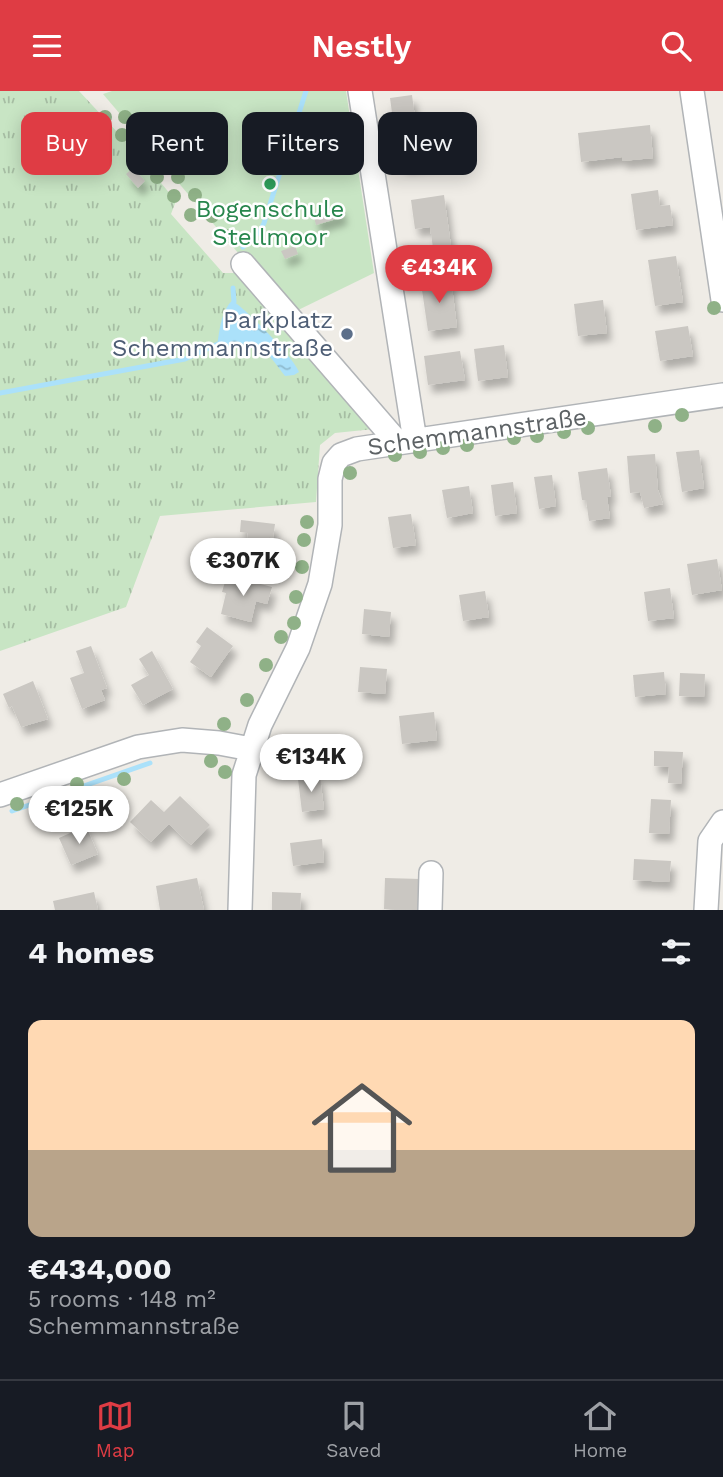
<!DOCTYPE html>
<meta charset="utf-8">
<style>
:root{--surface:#171b24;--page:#20242c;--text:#f1f3f6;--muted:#9ea1a6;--line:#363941;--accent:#df3c44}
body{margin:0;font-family:"Work Sans",sans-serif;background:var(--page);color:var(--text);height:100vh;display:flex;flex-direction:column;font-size:26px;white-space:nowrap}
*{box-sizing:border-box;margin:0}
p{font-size:23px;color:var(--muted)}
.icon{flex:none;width:38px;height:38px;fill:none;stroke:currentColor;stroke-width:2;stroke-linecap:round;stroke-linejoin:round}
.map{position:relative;height:819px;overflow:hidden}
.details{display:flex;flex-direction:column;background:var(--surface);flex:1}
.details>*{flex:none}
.banner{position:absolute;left:21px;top:21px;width:682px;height:63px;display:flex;gap:14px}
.price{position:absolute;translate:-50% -60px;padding:0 16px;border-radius:24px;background:#fff;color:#222;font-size:23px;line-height:46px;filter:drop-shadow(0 2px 4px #0008)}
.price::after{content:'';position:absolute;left:50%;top:42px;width:21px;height:16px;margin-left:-10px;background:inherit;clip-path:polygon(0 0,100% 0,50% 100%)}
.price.selected{background:var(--accent);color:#fff}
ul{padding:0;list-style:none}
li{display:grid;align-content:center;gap:14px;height:371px;padding:0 28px}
li span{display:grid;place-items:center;height:217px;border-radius:14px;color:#555}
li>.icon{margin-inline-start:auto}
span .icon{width:126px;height:126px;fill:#fffc;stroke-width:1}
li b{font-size:30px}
h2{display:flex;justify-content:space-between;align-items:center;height:84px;padding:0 28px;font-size:30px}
.chip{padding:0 24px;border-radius:14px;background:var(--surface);box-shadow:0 4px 18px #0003;font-size:24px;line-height:63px}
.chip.selected{background:var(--accent);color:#fff}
header{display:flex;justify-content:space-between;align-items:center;height:91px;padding:0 28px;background:var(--accent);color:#fff;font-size:32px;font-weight:600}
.tabs{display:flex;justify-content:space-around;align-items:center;height:98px;border-top:2px solid var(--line);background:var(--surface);font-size:19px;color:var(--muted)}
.tabs a{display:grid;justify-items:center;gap:4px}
.tabs .selected{color:var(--accent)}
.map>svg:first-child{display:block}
</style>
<header><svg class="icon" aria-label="menu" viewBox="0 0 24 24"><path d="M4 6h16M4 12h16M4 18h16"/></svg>Nestly<svg class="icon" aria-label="search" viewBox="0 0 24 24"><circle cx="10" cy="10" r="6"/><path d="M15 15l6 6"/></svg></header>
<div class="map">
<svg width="723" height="819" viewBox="0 0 723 819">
<defs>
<pattern id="grass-tufts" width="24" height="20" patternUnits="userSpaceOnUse" patternTransform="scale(1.75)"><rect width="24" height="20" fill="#c8e5c4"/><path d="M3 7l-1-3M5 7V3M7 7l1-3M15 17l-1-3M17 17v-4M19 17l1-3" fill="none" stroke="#a6bda3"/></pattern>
<pattern id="water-ripples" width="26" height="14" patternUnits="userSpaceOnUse" patternTransform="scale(1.75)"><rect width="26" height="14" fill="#abe1fa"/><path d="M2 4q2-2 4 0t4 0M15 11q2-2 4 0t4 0" fill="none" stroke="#8ebace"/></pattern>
<filter id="shadow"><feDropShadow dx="4.5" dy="8" stdDeviation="3.5" flood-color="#0004"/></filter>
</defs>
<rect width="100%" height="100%" fill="#efece6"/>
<path fill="url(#grass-tufts)" d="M 0,0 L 79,0 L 132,57 L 176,110 L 171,123 L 223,182 L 238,182 L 374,338 L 335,342 L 320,354 L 316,411 L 160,425 L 126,516 L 0,560 Z"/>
<path fill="#c8e5c4" d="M 112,0 L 346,0 L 374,182 L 290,223 L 103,3 Z"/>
<path fill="url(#water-ripples)" d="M 234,211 C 247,219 295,268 299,281 L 294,284 L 285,285 C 272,269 267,256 244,254 C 236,254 229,253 221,258 C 219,243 224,221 234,211 Z"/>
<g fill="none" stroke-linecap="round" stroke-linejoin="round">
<path stroke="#abe1fa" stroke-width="5" d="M 243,156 L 260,140 L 264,132 L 306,0
M 0,302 L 185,268 L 220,252 C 222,238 224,221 234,211 L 233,197
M 12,720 L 150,672"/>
</g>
<path fill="#cac7c2" filter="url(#shadow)" d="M 412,4 L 416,34 L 394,37 L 390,7 Z
M 650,34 L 653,67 L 622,70 L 622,66 L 581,71 L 578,42 Z
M 435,46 L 438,70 L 403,75 L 400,52 Z
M 133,77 L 145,90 L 138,97 L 126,83 Z
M 658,99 L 660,115 L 670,114 L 673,134 L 636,139 L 631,103 Z
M 444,104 L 451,155 L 433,157 L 430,136 L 415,138 L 411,109 Z
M 340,114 L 343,126 L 316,134 L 313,122 Z
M 295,155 L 298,163 L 285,168 L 281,160 Z
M 676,165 L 683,211 L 655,215 L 648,169 Z
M 451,188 L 457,236 L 428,240 L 421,192 Z
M 603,209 L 607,242 L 578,245 L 574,213 Z
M 688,235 L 693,265 L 660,270 L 655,240 Z
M 504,254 L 508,286 L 478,290 L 474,258 Z
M 460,260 L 465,289 L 428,294 L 424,265 Z
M 699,359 L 704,397 L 682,401 L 676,361 Z
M 655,363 L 658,399 L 663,413 L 644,417 L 640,401 L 630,402 L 627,365 Z
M 607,377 L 611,405 L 607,406 L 610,427 L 589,430 L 586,409 L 582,409 L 578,381 Z
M 552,384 L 556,415 L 539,418 L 534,386 Z
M 513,391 L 517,422 L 495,425 L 491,394 Z
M 469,395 L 473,422 L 447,427 L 442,399 Z
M 411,423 L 416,454 L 393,457 L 388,426 Z
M 241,429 L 275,433 L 273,447 L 269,446 L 267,463 L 270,463 L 269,471 L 245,468 L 248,442 L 240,441 Z
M 717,468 L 722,499 L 692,504 L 687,473 Z
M 227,484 L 272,496 L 267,513 L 256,510 L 251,531 L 221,523 L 226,502 L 222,501 Z
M 670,497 L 674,527 L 648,530 L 644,501 Z
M 485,500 L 489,526 L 463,530 L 459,504 Z
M 364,518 L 391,521 L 389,546 L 362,543 Z
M 207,536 L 233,555 L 211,586 L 190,571 L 201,555 L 196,551 Z
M 91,555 L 107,597 L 101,599 L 105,609 L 82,618 L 70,587 L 84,582 L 76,560 Z
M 152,560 L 173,598 L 143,614 L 131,594 L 149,584 L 139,568 Z
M 360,576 L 387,578 L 385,603 L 358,601 Z
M 664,581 L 666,603 L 635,606 L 633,584 Z
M 680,582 L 705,583 L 704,606 L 679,605 Z
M 33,590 L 48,628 L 21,636 L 12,615 L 9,617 L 3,603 Z
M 434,621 L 437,649 L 402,653 L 399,625 Z
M 654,660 L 683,661 L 681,693 L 668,692 L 669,676 L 654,675 Z
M 320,686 L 324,718 L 302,721 L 298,688 Z
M 180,705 L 210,734 L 191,754 L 169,733 L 151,751 L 130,731 L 151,709 L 164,721 Z
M 651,708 L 671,709 L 669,743 L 649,742 Z
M 86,735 L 98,763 L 71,774 L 59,747 Z
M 322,748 L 324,771 L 293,775 L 290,752 Z
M 634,768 L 671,770 L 669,791 L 633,789 Z
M 197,787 L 204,819 L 160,819 L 156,795 Z
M 385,787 L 421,788 L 419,819 L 384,818 Z
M 94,801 L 98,819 L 55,819 L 53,810 Z
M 272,801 L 301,802 L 300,819 L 272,819 Z"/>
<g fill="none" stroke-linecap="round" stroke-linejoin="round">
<defs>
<path id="minor" d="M 360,0 L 415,350
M 692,0 L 723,209
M 243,173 L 398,352
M 0,704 L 138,656 L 182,649 L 219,652 L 251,658
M 240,819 L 244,684 L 260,634 L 298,557 L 320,493 L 330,434 L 330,388 L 334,372 L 341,364 L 357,358 L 723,304
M 430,819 L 431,782
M 706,819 L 710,750 L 723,731"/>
</defs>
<use href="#minor" stroke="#b1b4b7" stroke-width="26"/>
<use href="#minor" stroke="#fff" stroke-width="23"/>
</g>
<g fill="#8fb187">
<circle cx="105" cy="26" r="7"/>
<circle cx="125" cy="26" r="7"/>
<circle cx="122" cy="44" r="7"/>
<circle cx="140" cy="65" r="7"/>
<circle cx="160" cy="65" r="7"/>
<circle cx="157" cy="86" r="7"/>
<circle cx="178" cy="86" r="7"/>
<circle cx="195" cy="104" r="7"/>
<circle cx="174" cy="105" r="7"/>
<circle cx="191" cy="124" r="7"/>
<circle cx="212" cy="125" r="7"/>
<circle cx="229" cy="145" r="7"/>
<circle cx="714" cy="217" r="7"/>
<circle cx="682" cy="324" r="7"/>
<circle cx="655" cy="335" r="7"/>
<circle cx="588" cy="337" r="7"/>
<circle cx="564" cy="341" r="7"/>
<circle cx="537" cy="345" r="7"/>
<circle cx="514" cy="347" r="7"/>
<circle cx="467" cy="354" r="7"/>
<circle cx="443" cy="357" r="7"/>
<circle cx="420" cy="361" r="7"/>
<circle cx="395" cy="364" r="7"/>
<circle cx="350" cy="382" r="7"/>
<circle cx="307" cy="431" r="7"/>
<circle cx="304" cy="449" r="7"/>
<circle cx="302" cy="476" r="7"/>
<circle cx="296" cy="506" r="7"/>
<circle cx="294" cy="532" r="7"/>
<circle cx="281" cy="546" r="7"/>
<circle cx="266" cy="574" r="7"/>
<circle cx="247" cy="609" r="7"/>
<circle cx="224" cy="633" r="7"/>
<circle cx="211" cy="670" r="7"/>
<circle cx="225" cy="681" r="7"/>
<circle cx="124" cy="688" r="7"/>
<circle cx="77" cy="693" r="7"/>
<circle cx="17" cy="713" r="7"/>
</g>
<circle fill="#2e9e5b" stroke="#fff" stroke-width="2.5" cx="270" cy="93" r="7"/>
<circle fill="#5c6f8a" stroke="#fff" stroke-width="2.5" cx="347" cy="243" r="7"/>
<g text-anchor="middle" stroke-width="5" stroke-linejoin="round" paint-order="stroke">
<g font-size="24" fill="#27864d" stroke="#fff">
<text x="270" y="126">Bogenschule<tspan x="270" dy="28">Stellmoor</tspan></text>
</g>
<g font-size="24" fill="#4e5e75" stroke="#fff" text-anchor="end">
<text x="333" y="237">Parkplatz<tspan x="333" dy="28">Schemmannstraße</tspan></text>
</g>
<g font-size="24" fill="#5d6265" stroke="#fff">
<text transform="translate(477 341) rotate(-8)" y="8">Schemmannstraße</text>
</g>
</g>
</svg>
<b class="price selected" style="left:439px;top:214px">€434K</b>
<b class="price" style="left:243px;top:507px">€307K</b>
<b class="price" style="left:311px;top:703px">€134K</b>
<b class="price" style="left:79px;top:755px">€125K</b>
<div class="banner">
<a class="chip selected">Buy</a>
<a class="chip">Rent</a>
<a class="chip">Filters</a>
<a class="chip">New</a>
</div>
</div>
<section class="details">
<h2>4 homes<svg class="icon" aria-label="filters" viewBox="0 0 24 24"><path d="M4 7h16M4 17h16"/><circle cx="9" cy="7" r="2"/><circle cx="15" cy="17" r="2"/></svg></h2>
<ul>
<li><span style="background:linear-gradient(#ffd9b3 60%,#b9a48a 0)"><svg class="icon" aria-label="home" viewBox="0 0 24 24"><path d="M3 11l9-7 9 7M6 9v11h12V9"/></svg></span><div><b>€434,000</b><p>5 rooms · 148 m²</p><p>Schemmannstraße</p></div></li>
</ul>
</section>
<nav class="tabs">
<a class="selected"><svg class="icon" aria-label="map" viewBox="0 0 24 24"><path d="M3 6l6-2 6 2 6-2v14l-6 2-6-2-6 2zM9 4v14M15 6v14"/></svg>Map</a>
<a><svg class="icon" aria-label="saved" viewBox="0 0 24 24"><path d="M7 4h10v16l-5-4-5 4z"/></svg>Saved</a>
<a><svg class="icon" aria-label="home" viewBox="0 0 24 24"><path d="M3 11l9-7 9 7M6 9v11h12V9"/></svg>Home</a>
</nav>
